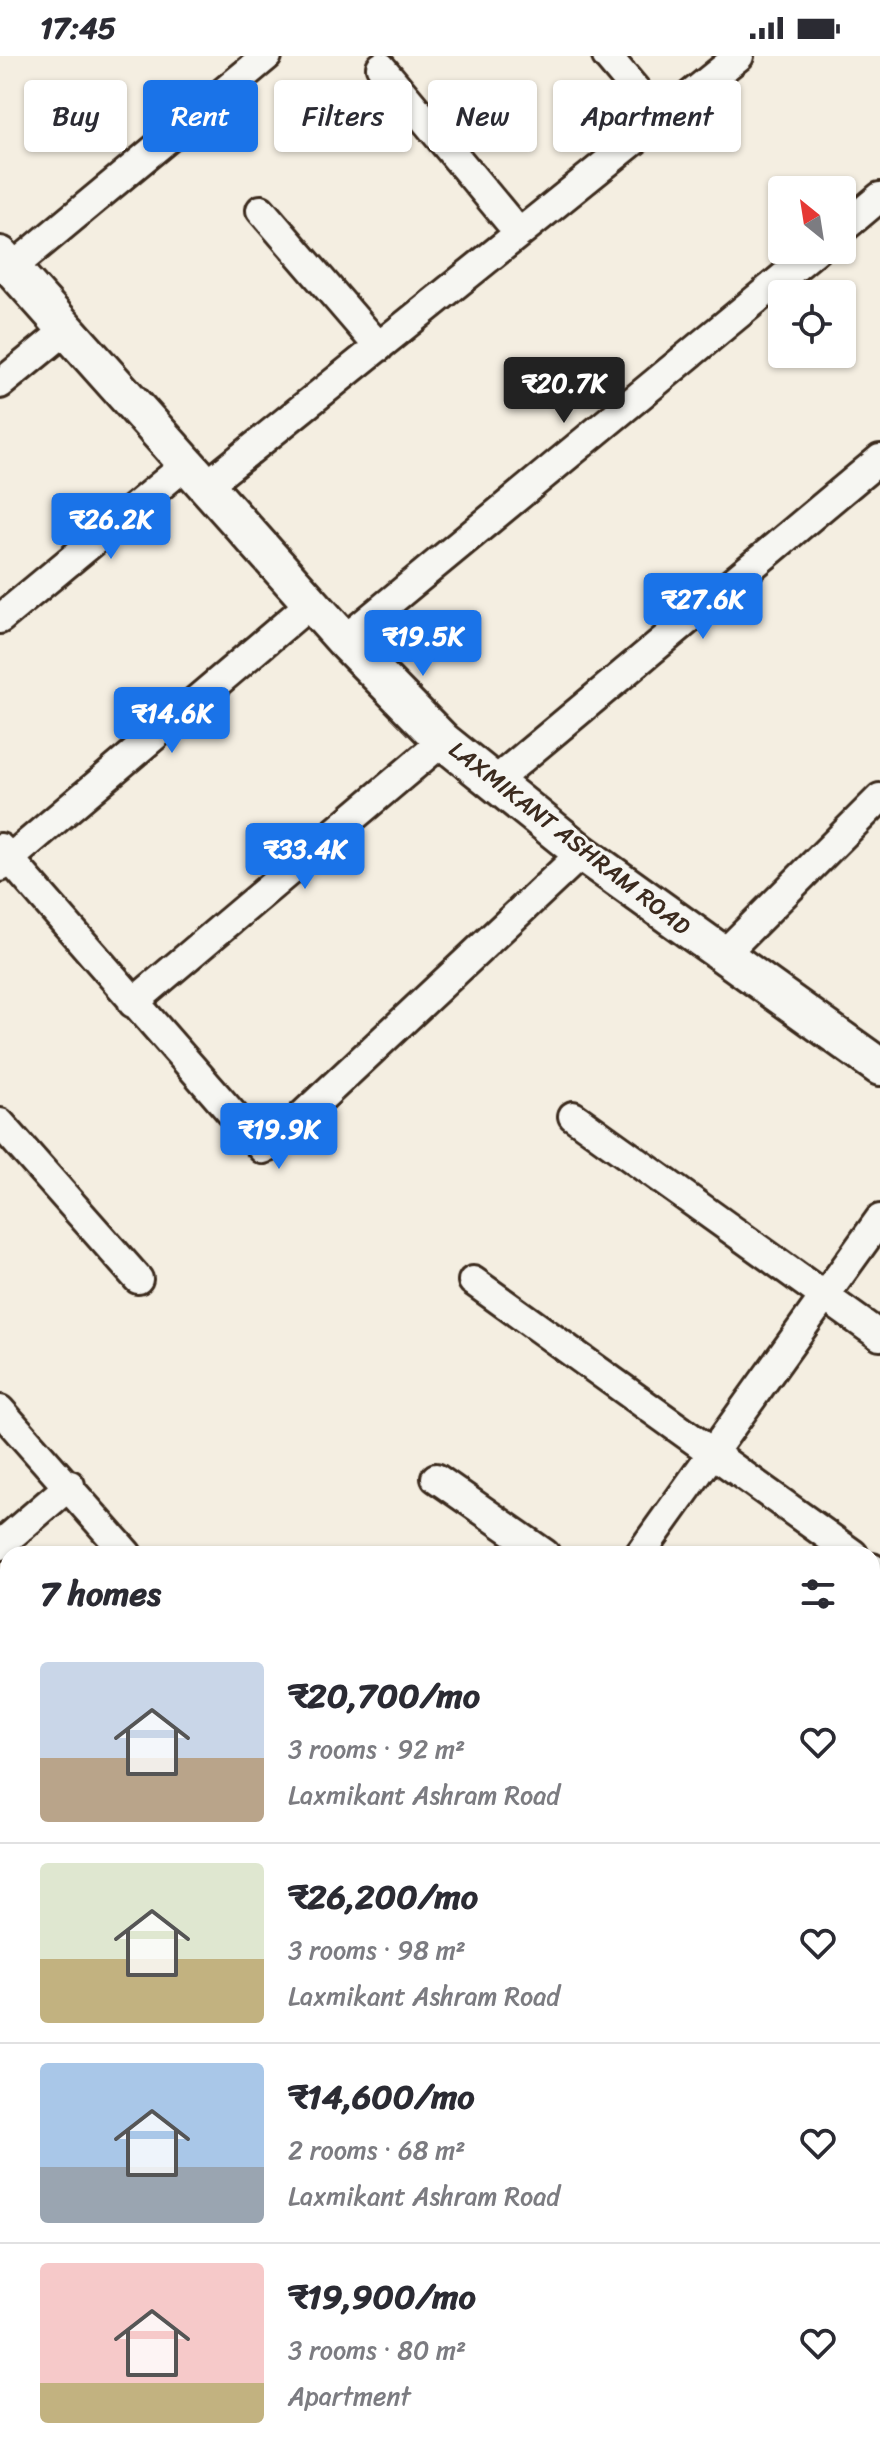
<!DOCTYPE html>
<meta charset="utf-8">
<style>
:root{--surface:#fff;--page:#f7f7f7;--text:#2b2b33;--muted:#7c7c81;--line:#e1e1e2;--accent:#1a73e8}
body{margin:0;font-family:Sriracha,sans-serif;background:var(--page);color:var(--text);height:100vh;display:flex;flex-direction:column;font-size:30px;white-space:nowrap}
*{box-sizing:border-box;margin:0}
p{font-size:26px;color:var(--muted)}
.icon{flex:none;width:44px;height:44px;fill:none;stroke:currentColor;stroke-width:2;stroke-linecap:round;stroke-linejoin:round}
.map{position:relative;flex:1;overflow:hidden}
.drawer{position:absolute;left:0px;top:1490px;width:880px;height:914px;display:flex;flex-direction:column;background:var(--surface);border-radius:24px 24px 0 0;box-shadow:0 2px 6px #0004}
.drawer>*{flex:none}
.guide{position:absolute;left:24px;top:24px;width:832px;height:72px;display:flex;gap:16px}
.needle{width:52px;rotate:330deg}
.tools{position:absolute;left:768px;top:120px;display:grid;gap:16px}
.tools a{display:grid;place-items:center;width:88px;height:88px;border-radius:8px;background:var(--surface);box-shadow:0 2px 6px #0004;font-size:40px}
.price{position:absolute;translate:-50% -68px;padding:0 18px;border-radius:8px;background:var(--accent);color:#fff;font-size:26px;line-height:52px;filter:drop-shadow(0 2px 4px #0008)}
.price::after{content:'';position:absolute;left:50%;top:48px;width:24px;height:18px;margin-left:-12px;background:inherit;clip-path:polygon(0 0,100% 0,50% 100%)}
.price.selected{background:#222;color:#fff}
ul{padding:0;list-style:none}
li{display:flex;align-items:center;gap:24px;height:200px;padding:0 40px}
li+li{border-top:2px solid var(--line)}
li span{display:grid;place-items:center;flex:none;width:224px;height:160px;border-radius:8px;color:#555}
li>.icon{margin-inline-start:auto}
span .icon{width:96px;height:96px;fill:#fffc;stroke-width:1}
li b{font-size:34px}
h2{display:flex;justify-content:space-between;align-items:center;height:96px;padding:0 40px;font-size:34px}
.chip{padding:0 28px;border-radius:8px;background:var(--surface);box-shadow:0 2px 6px #0004;font-size:28px;line-height:72px}
.chip.selected{background:var(--accent);color:#fff}
.status{display:flex;justify-content:space-between;align-items:center;height:56px;padding:0 40px;background:var(--surface);direction:ltr}
.status svg{height:22px;fill:currentColor}
.map>svg:first-child{display:block}
</style>
<div class="status"><b>17:45</b><svg viewBox="0 0 49 12"><path d="M0 12V9h3v3zM5 12V6h3v6zM10 12V3h3v9zM15 12V0h3v12zM26 1h20v11H26zM47 4h2v5h-2z"/></svg></div>
<div class="map">
<svg width="880" height="2403" viewBox="0 0 880 2403">
<rect width="100%" height="100%" fill="#f4eee1"/>
<filter id="ink" filterUnits="userSpaceOnUse"><feTurbulence type="fractalNoise" baseFrequency=".0125" numOctaves="2"/><feDisplacementMap in="SourceGraphic" scale="16" xChannelSelector="R" yChannelSelector="G"/><feConvolveMatrix kernelMatrix="1 2 1 2 8 2 1 2 1" color-interpolation-filters="sRGB"/></filter>
<g filter="url(#ink)">
<g fill="none" stroke-linecap="round" stroke-linejoin="round">
<defs>
<path id="minor" d="M 607,0 L 660,63
M 381,11 L 519,177
M 261,154 L 379,291
M 842,173 L 880,141
M 13,211 L 267,0
M 0,328 L 66,274
M 207,429 L 739,0
M 0,563 L 188,407
M 344,584 L 816,194
M 493,727 L 880,403
M 0,792 L 263,1093 L 269,1091 L 582,797
M 0,811 L 311,547
M 723,899 L 880,742
M 133,947 L 443,685
M 573,1060 L 880,1280
M 0,1067 L 138,1223
M 473,1225 L 853,1498
M 0,1354 L 127,1498
M 436,1422 L 545,1498
M 0,1489 L 70,1429
M 640,1498 L 880,1163
M 872,1512 L 880,1517
M 0,1731 L 8,1724
M 872,1735 L 880,1741
M 872,1936 L 880,1949
M 0,1945 L 8,1938
M 0,2115 L 8,2125
M 872,2152 L 880,2146
M 0,2183 L 8,2177
M 872,2356 L 880,2365
M 243,2396 L 249,2403
M 8,2403 L 16,2396
M 572,2403 L 580,2396
M 856,2403 L 865,2396"/>
<path id="tertiary" d="M 0,199 L 344,584 L 443,685 L 582,797 L 880,1011"/>
</defs>
<use href="#minor" stroke="#3b2a1e" stroke-width="34"/>
<use href="#tertiary" stroke="#3b2a1e" stroke-width="42"/>
<use href="#minor" stroke="#f6f6f2" stroke-width="28"/>
<use href="#tertiary" stroke="#f6f6f2" stroke-width="36"/>
</g>
</g>
<g text-anchor="middle" stroke-width="6" stroke-linejoin="round" paint-order="stroke">
<g font-size="24" fill="#3b2a1e" stroke="#f6f6f2">
<text transform="translate(570 782) rotate(38)" y="8">LAXMIKANT ASHRAM ROAD</text>
</g>
</g>
</svg>
<div class="tools">
<a><svg class="needle" viewBox="-14 -14 28 28"><path d="M0-13l5 13h-10z" fill="#e53935"/><path d="M0 13l5-13h-10z" fill="#7c7c81"/></svg></a>
<a><svg class="icon" aria-label="locate" viewBox="0 0 24 24"><circle cx="12" cy="12" r="6"/><path d="M12 2v4M12 18v4M2 12h4M18 12h4"/></svg></a>
</div>
<b class="price selected" style="left:564px;top:369px">₹20.7K</b>
<b class="price" style="left:111px;top:505px">₹26.2K</b>
<b class="price" style="left:703px;top:585px">₹27.6K</b>
<b class="price" style="left:423px;top:622px">₹19.5K</b>
<b class="price" style="left:172px;top:699px">₹14.6K</b>
<b class="price" style="left:305px;top:835px">₹33.4K</b>
<b class="price" style="left:279px;top:1115px">₹19.9K</b>
<div class="guide">
<a class="chip">Buy</a>
<a class="chip selected">Rent</a>
<a class="chip">Filters</a>
<a class="chip">New</a>
<a class="chip">Apartment</a>
</div>
<section class="drawer">
<h2>7 homes<svg class="icon" aria-label="filters" viewBox="0 0 24 24"><path d="M4 7h16M4 17h16"/><circle cx="9" cy="7" r="2"/><circle cx="15" cy="17" r="2"/></svg></h2>
<ul>
<li><span style="background:linear-gradient(#c9d6e8 60%,#b9a48a 0)"><svg class="icon" aria-label="home" viewBox="0 0 24 24"><path d="M3 11l9-7 9 7M6 9v11h12V9"/></svg></span><div><b>₹20,700/mo</b><p>3 rooms · 92 m²</p><p>Laxmikant Ashram Road</p></div><svg class="icon" aria-label="heart" viewBox="0 0 24 24"><path d="M12 20l-8-8c-3-5 5-10 8-4 3-6 11-1 8 4z"/></svg></li>
<li><span style="background:linear-gradient(#dfe7d0 60%,#c2b280 0)"><svg class="icon" aria-label="home" viewBox="0 0 24 24"><path d="M3 11l9-7 9 7M6 9v11h12V9"/></svg></span><div><b>₹26,200/mo</b><p>3 rooms · 98 m²</p><p>Laxmikant Ashram Road</p></div><svg class="icon" aria-label="heart" viewBox="0 0 24 24"><path d="M12 20l-8-8c-3-5 5-10 8-4 3-6 11-1 8 4z"/></svg></li>
<li><span style="background:linear-gradient(#a9c7e8 65%,#9aa5b1 0)"><svg class="icon" aria-label="home" viewBox="0 0 24 24"><path d="M3 11l9-7 9 7M6 9v11h12V9"/></svg></span><div><b>₹14,600/mo</b><p>2 rooms · 68 m²</p><p>Laxmikant Ashram Road</p></div><svg class="icon" aria-label="heart" viewBox="0 0 24 24"><path d="M12 20l-8-8c-3-5 5-10 8-4 3-6 11-1 8 4z"/></svg></li>
<li><span style="background:linear-gradient(#f6c9c9 75%,#c2b280 0)"><svg class="icon" aria-label="home" viewBox="0 0 24 24"><path d="M3 11l9-7 9 7M6 9v11h12V9"/></svg></span><div><b>₹19,900/mo</b><p>3 rooms · 80 m²</p><p>Apartment</p></div><svg class="icon" aria-label="heart" viewBox="0 0 24 24"><path d="M12 20l-8-8c-3-5 5-10 8-4 3-6 11-1 8 4z"/></svg></li>
</ul>
</section>
</div>
